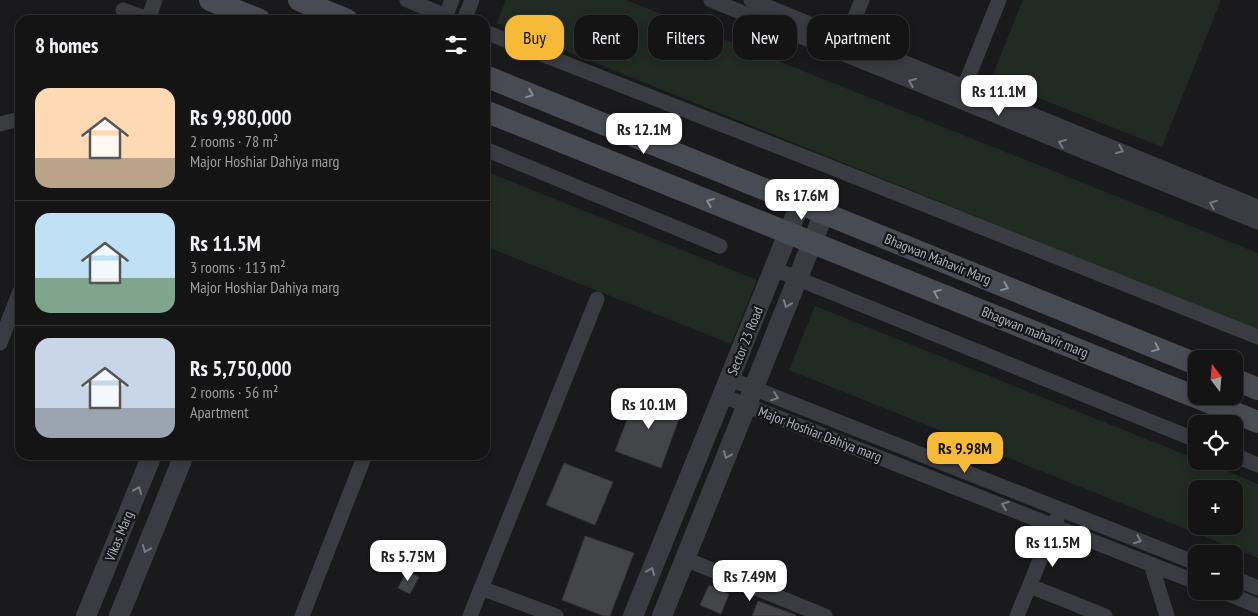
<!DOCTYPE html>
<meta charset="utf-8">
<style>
:root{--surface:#141415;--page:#212122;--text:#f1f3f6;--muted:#9d9ea0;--line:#333334;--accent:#f7b938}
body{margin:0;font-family:"PT Sans Narrow",sans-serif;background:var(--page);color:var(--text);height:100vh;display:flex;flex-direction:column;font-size:19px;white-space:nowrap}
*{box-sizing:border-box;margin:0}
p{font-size:16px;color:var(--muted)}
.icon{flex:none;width:28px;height:28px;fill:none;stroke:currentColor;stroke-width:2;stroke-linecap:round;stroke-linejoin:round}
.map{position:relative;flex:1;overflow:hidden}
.drawer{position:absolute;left:15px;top:15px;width:475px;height:445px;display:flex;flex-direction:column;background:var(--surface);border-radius:15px;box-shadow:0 2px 8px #0003,0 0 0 1px var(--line)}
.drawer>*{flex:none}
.guide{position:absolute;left:505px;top:15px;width:475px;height:45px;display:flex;gap:10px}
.needle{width:32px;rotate:344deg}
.tools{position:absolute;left:1188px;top:350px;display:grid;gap:10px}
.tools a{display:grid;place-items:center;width:55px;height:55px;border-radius:10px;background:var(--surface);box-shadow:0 2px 8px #0003,0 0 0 1px var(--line);font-size:25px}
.price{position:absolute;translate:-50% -42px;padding:0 11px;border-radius:10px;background:#fff;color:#222;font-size:16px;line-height:32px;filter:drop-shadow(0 1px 2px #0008)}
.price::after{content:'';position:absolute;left:50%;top:30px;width:15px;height:11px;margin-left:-8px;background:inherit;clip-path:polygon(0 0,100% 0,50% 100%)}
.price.on{background:var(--accent);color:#111}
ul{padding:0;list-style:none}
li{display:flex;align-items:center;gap:15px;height:125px;padding:0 20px}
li+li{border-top:1px solid var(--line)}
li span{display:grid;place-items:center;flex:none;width:140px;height:100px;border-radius:15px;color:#555}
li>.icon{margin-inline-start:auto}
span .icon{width:60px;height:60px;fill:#fffc;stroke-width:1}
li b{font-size:21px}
h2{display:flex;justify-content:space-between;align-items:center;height:60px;padding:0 20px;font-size:21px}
.chip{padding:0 18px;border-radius:15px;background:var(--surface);box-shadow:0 2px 8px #0003,0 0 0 1px var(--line);font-size:18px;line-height:45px}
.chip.on{background:var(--accent);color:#111}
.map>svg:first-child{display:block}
</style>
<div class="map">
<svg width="1258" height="616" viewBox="0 0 1258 616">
<rect width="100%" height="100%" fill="#1a1a1c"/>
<path fill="#212b23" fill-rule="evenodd" d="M 506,0 L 626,0 L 1258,253 L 1258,330 L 497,23 Z
M 1023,0 L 1221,0 L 1162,147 L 991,79 Z
M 485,171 L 757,280 L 731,344 L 485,246 Z
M 815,306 L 1196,459 L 1196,461 L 1203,461 L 1258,484 L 1258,558 L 789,370 ZM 1196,489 L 1234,489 L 1234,526 L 1196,526 Z"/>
<path fill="#444549" stroke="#343438" d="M 638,391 L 683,408 L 661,468 L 615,451 Z
M 564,463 L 613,482 L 595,525 L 546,505 Z
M 585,536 L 634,553 L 610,616 L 604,616 L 562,600 Z
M 407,571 L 419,577 L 410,594 L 398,588 Z
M 709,585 L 729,594 L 721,614 L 700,605 Z
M 758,601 L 796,615 L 795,616 L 752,616 Z"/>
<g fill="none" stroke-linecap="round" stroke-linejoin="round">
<path stroke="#3b3c41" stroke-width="15" d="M 407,0 L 446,16
M 711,0 L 1258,222
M 751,0 L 1258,207
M 123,10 L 150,20
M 148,19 L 155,0
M 444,20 L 452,0
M 464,20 L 472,0
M 485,32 L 828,166 L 1258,337
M 846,39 L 862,0
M 961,95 L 999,0
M 0,124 L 20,119
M 485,149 L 720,246
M 774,269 L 1196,440
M 0,343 L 20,291
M 730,379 L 1196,563
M 723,396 L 1196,582
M 1234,455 L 1258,465
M 685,559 L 825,616
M 1151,564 L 1167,616
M 1234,578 L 1258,588
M 1030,586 L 1105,616
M 481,588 L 556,616
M 1221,591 L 1258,606
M 302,616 L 365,455
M 470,616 L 597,299
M 1017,616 L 1058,516"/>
<path stroke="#3b3c41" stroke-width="20" d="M 86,616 L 152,455
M 119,616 L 184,455
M 633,616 L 800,204
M 662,616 L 824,213"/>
<path stroke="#494b52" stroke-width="22" d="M 210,0 L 260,20
M 299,0 L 347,20
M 485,76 L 1196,364
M 485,111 L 1258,422
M 1234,379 L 1258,389"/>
</g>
<defs><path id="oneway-chevron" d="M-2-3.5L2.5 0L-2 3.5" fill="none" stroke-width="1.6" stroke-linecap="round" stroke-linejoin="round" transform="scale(1.25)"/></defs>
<g stroke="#797c85">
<use href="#oneway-chevron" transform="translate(912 82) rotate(-158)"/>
<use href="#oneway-chevron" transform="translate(1062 143) rotate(-158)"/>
<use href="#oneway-chevron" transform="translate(1120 150) rotate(22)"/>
<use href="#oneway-chevron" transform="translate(1213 204) rotate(-158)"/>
<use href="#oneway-chevron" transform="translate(787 304) rotate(112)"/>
<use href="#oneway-chevron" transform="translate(775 397) rotate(21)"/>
<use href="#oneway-chevron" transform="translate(727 455) rotate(112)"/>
<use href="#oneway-chevron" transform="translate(138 490) rotate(-68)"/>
<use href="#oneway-chevron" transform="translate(1005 505) rotate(-159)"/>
<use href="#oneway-chevron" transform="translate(1138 540) rotate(22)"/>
<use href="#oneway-chevron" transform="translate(146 549) rotate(112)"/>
<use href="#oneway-chevron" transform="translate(651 571) rotate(-68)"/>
</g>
<g stroke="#898d97">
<use href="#oneway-chevron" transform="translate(530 94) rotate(22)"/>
<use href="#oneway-chevron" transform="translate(710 202) rotate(-158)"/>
<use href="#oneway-chevron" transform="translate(1005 287) rotate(22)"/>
<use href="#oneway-chevron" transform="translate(937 293) rotate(-158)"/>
<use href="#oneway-chevron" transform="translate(1156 348) rotate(22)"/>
</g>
<g text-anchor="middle" stroke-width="4.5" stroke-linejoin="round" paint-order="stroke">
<g font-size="14" fill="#acb1bc" stroke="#151517">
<text transform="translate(938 259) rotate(22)" y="5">Bhagwan Mahavir Marg</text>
<text transform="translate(1035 332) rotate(22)" y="5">Bhagwan mahavir marg</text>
<text transform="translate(745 341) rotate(-68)" y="5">Sector 23 Road</text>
<text transform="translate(820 434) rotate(21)" y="5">Major Hoshiar Dahiya marg</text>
<text transform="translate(119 536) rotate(-68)" y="5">Vikas Marg</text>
</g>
</g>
</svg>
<div class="tools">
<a><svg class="needle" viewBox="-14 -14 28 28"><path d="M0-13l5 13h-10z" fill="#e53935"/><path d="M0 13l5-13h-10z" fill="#9d9ea0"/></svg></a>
<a><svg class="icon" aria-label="locate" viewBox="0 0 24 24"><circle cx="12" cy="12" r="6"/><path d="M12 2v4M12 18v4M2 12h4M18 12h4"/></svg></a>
<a>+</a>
<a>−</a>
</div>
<b class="price" style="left:999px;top:117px">Rs 11.1M</b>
<b class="price" style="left:644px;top:155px">Rs 12.1M</b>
<b class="price" style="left:802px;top:221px">Rs 17.6M</b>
<b class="price" style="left:649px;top:430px">Rs 10.1M</b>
<b class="price on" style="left:965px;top:474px">Rs 9.98M</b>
<b class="price" style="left:1053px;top:568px">Rs 11.5M</b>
<b class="price" style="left:408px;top:582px">Rs 5.75M</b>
<b class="price" style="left:750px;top:602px">Rs 7.49M</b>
<div class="guide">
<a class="chip on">Buy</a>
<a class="chip">Rent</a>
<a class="chip">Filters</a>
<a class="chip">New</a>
<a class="chip">Apartment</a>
</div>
<section class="drawer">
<h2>8 homes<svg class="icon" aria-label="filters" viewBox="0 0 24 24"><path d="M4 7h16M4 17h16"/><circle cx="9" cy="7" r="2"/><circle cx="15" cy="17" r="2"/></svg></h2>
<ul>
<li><span style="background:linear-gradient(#ffd9b3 70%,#b9a48a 0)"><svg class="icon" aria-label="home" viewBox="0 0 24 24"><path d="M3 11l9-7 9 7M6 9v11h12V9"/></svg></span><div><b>Rs 9,980,000</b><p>2 rooms · 78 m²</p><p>Major Hoshiar Dahiya marg</p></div></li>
<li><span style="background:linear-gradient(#bfe0f5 65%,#7fa58c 0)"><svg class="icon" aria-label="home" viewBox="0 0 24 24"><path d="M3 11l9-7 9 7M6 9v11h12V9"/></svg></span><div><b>Rs 11.5M</b><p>3 rooms · 113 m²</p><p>Major Hoshiar Dahiya marg</p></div></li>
<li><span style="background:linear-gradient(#c9d6e8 70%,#9aa5b1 0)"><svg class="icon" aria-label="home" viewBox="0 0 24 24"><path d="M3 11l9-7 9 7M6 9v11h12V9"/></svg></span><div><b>Rs 5,750,000</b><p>2 rooms · 56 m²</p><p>Apartment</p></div></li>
</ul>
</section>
</div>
